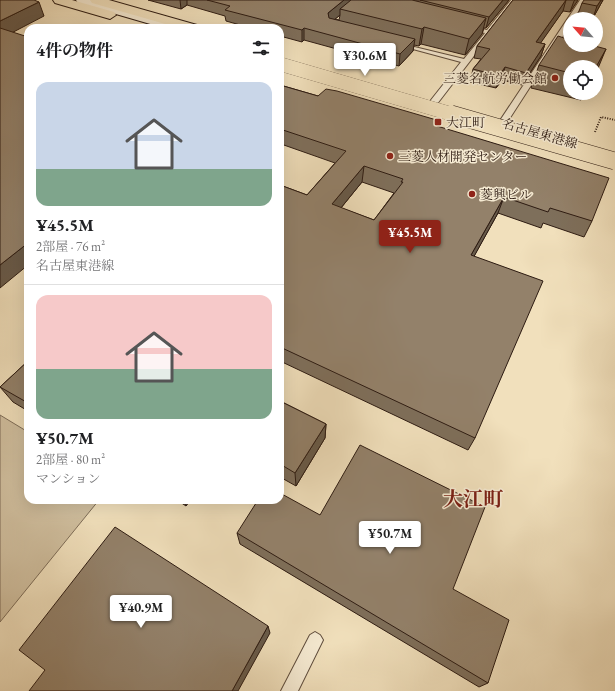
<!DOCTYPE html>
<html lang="ja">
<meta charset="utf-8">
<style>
:root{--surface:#fff;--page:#f6f6f6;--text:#202124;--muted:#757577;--line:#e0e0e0;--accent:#8f2418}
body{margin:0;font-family:"EB Garamond","Noto Serif JP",serif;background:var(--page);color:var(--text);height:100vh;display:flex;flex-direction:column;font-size:15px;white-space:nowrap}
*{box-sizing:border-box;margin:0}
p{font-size:13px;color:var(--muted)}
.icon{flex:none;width:22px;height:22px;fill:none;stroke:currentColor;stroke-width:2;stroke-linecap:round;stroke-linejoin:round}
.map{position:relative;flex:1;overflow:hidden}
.sheet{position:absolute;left:24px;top:24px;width:260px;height:480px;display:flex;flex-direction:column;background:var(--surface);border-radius:12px;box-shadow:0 4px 16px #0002}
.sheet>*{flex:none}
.needle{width:26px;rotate:297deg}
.controls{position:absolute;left:563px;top:12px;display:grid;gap:8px}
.controls a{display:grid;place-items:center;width:40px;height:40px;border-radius:50%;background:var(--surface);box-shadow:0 4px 16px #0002;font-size:20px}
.price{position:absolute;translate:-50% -34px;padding:0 9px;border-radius:4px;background:#fff;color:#222;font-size:13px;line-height:26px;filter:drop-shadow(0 1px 2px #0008)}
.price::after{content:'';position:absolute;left:50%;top:24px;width:12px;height:9px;margin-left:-6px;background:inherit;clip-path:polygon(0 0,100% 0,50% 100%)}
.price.active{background:var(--accent);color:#fff}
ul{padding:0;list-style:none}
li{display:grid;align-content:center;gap:8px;height:212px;padding:0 12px}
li+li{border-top:1px solid var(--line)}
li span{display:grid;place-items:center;height:124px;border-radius:12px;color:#555}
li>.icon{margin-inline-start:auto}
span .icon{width:72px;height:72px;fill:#fffc;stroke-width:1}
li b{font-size:17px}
h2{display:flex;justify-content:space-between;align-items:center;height:48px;padding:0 12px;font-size:17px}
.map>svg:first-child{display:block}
</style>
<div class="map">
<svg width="615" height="691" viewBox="0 0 615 691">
<rect width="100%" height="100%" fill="#f1e0bc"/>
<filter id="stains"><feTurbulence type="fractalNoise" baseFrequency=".005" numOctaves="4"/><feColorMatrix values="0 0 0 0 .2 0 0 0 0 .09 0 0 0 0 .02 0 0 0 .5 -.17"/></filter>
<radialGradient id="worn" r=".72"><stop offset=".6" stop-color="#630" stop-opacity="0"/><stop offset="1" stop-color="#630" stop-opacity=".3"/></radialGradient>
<path fill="#d0bf9f" stroke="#7e6d58" d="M 0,415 L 28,432 L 28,500 L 99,500 L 0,622 Z"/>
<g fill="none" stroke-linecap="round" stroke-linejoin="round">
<defs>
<path id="lane" d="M 511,0 L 517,0 L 437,104 L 431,104 L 431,100 L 461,62 L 398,45 L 398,43 L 464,59 L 485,33 L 467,28 L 467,26 L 487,30 Z
M 580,0 L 586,0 L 573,19 L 570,19 L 570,25 L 506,124 L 500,124 L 499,122 Z
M 315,632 L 320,635 L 323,640 L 298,691 L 281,691 L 310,635 Z"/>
<path id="secondary" d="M 76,0 L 95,0 L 182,25 L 184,28 L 164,28 L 78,3 Z"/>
<path id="highway" d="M 53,0 L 72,0 L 114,12 L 116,15 L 110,19 L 55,3 Z
M 90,0 L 109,0 L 197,25 L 199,28 L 179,28 L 92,3 Z"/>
</defs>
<use href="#lane" stroke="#5e4c3c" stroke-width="2"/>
<use href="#secondary" stroke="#2d1b12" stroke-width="2"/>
<use href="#highway" stroke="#2d1b12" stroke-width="2"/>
<path stroke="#2d1b12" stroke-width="2" stroke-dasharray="1 1.5" stroke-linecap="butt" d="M 595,132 L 601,117 L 615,120"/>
<use href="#lane" fill="#f6ebd3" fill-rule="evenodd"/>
<use href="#secondary" fill="#f6ebd3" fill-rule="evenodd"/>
<use href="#highway" fill="#f1e0bc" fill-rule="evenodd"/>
<defs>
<path id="highway-bridge-far1" d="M 280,64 L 455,115"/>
<path id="highway-bridge" d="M 451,114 L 615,161"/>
</defs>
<use href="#highway-bridge-far1" stroke="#2d1b12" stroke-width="14" stroke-linecap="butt"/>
<use href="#highway-bridge" stroke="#2d1b12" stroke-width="18" stroke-linecap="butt"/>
<use href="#highway-bridge-far1" stroke="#f1e0bc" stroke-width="14"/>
<use href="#highway-bridge" stroke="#f1e0bc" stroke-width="17"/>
</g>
<path fill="#7e6f5b" stroke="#2d1b12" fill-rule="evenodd" d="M 148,0 L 509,0 L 486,28 L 484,28 L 482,34 L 465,55 L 421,44 L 419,46 L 414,45 L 413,51 L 399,66 L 304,40 L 302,42 L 280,36 L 280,28 L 251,28 L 226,21 L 225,16 L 187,5 L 181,9 ZM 340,15 L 339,20 L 335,19 Z
M 513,0 L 578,0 L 570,12 L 563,11 L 540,43 L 545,44 L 541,56 L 522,85 L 502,80 L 496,88 L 470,82 L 473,69 L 481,59 L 474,58 L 477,46 Z
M 603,0 L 593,18 L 578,14 L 582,3 Z
M 539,65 L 570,67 L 570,93 L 585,93 L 581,100 L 531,88 Z
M 280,85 L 318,96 L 440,121 L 439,127 L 592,221 L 584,237 L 543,223 L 541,228 L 498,213 L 474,256 L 475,438 L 468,450 L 280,361 L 280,185 L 307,195 L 335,163 L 281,144 L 280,140 ZM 362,182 L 394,193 L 374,220 L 341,208 Z
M 28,361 L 28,411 L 13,402 L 0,387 Z
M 280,401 L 326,424 L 325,438 L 296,486 L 280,477 Z
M 177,500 L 190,500 L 186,506 Z
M 237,533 L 453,589 L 488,683 L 479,687 L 240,544 Z"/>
<path fill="#675a4a" stroke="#2d1b12" d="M 180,0 L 187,0 L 187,5 L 181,9 Z
M 344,0 L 354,0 L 340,9 L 340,15 L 328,25 L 328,13 Z
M 503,0 L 509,0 L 486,28 L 489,17 Z
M 566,0 L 563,11 L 533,54 L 536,42 Z
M 575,0 L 578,0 L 570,12 L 574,1 Z
M 601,0 L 603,0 L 593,18 L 597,6 Z
M 39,2 L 44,16 L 0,39 L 0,21 Z
M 486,18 L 482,34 L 465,55 L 469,39 Z
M 424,27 L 421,44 L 419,46 L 422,29 Z
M 304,28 L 304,40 L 302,42 L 302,30 Z
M 415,39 L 413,51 L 399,66 L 400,54 Z
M 545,44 L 541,56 L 522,85 L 526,73 Z
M 606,49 L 596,73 L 596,67 Z
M 505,67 L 502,80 L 496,88 L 499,76 Z
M 440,121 L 437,137 L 437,126 Z
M 364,166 L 362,182 L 331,220 L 332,204 Z
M 504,197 L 498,213 L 466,271 L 471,255 Z
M 28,243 L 28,265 L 0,288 L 0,265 Z
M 326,424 L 325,438 L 296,486 L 295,473 Z
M 183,500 L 190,500 L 186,506 Z
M 268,626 L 270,633 L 238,691 L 232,691 Z"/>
<path fill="#93816a" stroke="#2d1b12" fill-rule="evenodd" d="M 0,0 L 34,0 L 39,2 L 0,21 Z
M 207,0 L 344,0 L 328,13 L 329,18 L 415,39 L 400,54 L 304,28 L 302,30 L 225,10 L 230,6 Z
M 351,0 L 412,0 L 486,18 L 469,39 L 424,27 L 422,29 L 340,9 Z
M 420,0 L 503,0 L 489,17 Z
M 513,0 L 566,0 L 536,42 L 545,44 L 526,73 L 505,67 L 499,76 L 473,69 L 490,49 L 477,46 Z
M 584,0 L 601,0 L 597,6 L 582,3 Z
M 0,28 L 28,37 L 28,243 L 0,265 Z
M 558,36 L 570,40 L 570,45 L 591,45 L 606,49 L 596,67 L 570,67 L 570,73 L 539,65 Z
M 280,85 L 318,96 L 326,89 L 337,91 L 440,121 L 437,126 L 609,178 L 592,221 L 550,208 L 548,212 L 504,197 L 471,255 L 543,281 L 475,438 L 280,347 L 280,185 L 307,195 L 346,151 L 280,129 L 284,125 L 280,124 ZM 364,166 L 403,179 L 401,182 L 403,182 L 374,220 L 332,204 Z
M 28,361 L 28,403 L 0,387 Z
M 280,401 L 326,424 L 295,473 L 280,464 Z
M 360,445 L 485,507 L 453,589 L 509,620 L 488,683 L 237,533 L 258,500 L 280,500 L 280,493 L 320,515 Z
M 115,527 L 268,626 L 232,691 L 29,691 L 45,670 L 19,650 Z"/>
<g fill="#8f2418" stroke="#f6ebd3" stroke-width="1.5">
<circle cx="555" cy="78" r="4"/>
<rect x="434" y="118" width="8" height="8" rx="2"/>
<circle cx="390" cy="156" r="4"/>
<circle cx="472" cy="194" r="4"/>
</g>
<g text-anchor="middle" stroke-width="3" stroke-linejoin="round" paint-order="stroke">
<g font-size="13" fill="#2d1b12" stroke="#f6ebd3" text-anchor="start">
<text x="547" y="83" text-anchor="end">三菱名航労働会館</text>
<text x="446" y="127">大江町</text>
<text x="398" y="161">三菱人材開発センター</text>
<text x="480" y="199">菱興ビル</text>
</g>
<g font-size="13" fill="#2d1b12" stroke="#f6ebd3">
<text transform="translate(540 133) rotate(16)" y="5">名古屋東港線</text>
</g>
<g font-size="20" font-weight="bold" fill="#7a1f14" stroke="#f6ebd3">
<text x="473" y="506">大江町</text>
</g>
</g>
<rect width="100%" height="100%" filter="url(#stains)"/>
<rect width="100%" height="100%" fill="url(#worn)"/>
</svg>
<div class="controls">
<a><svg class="needle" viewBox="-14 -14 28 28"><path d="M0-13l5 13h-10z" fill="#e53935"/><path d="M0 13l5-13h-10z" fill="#757577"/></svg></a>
<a><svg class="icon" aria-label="locate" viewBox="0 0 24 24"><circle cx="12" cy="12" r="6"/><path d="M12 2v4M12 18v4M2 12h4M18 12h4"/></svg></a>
</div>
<b class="price" style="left:365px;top:77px">¥30.6M</b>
<b class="price active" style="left:410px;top:254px">¥45.5M</b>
<b class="price" style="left:390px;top:555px">¥50.7M</b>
<b class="price" style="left:141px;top:629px">¥40.9M</b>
<section class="sheet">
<h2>4件の物件<svg class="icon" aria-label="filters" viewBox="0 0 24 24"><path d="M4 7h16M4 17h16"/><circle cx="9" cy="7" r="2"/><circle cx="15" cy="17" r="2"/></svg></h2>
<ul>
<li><span style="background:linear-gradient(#c9d6e8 70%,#7fa58c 0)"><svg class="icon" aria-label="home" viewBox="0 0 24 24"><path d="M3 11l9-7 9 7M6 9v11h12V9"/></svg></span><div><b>¥45.5M</b><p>2部屋 · 76 m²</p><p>名古屋東港線</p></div></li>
<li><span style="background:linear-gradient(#f6c9c9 60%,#7fa58c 0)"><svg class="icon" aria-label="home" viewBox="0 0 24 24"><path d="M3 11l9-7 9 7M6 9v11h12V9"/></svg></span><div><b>¥50.7M</b><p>2部屋 · 80 m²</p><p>マンション</p></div></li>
</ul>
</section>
</div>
